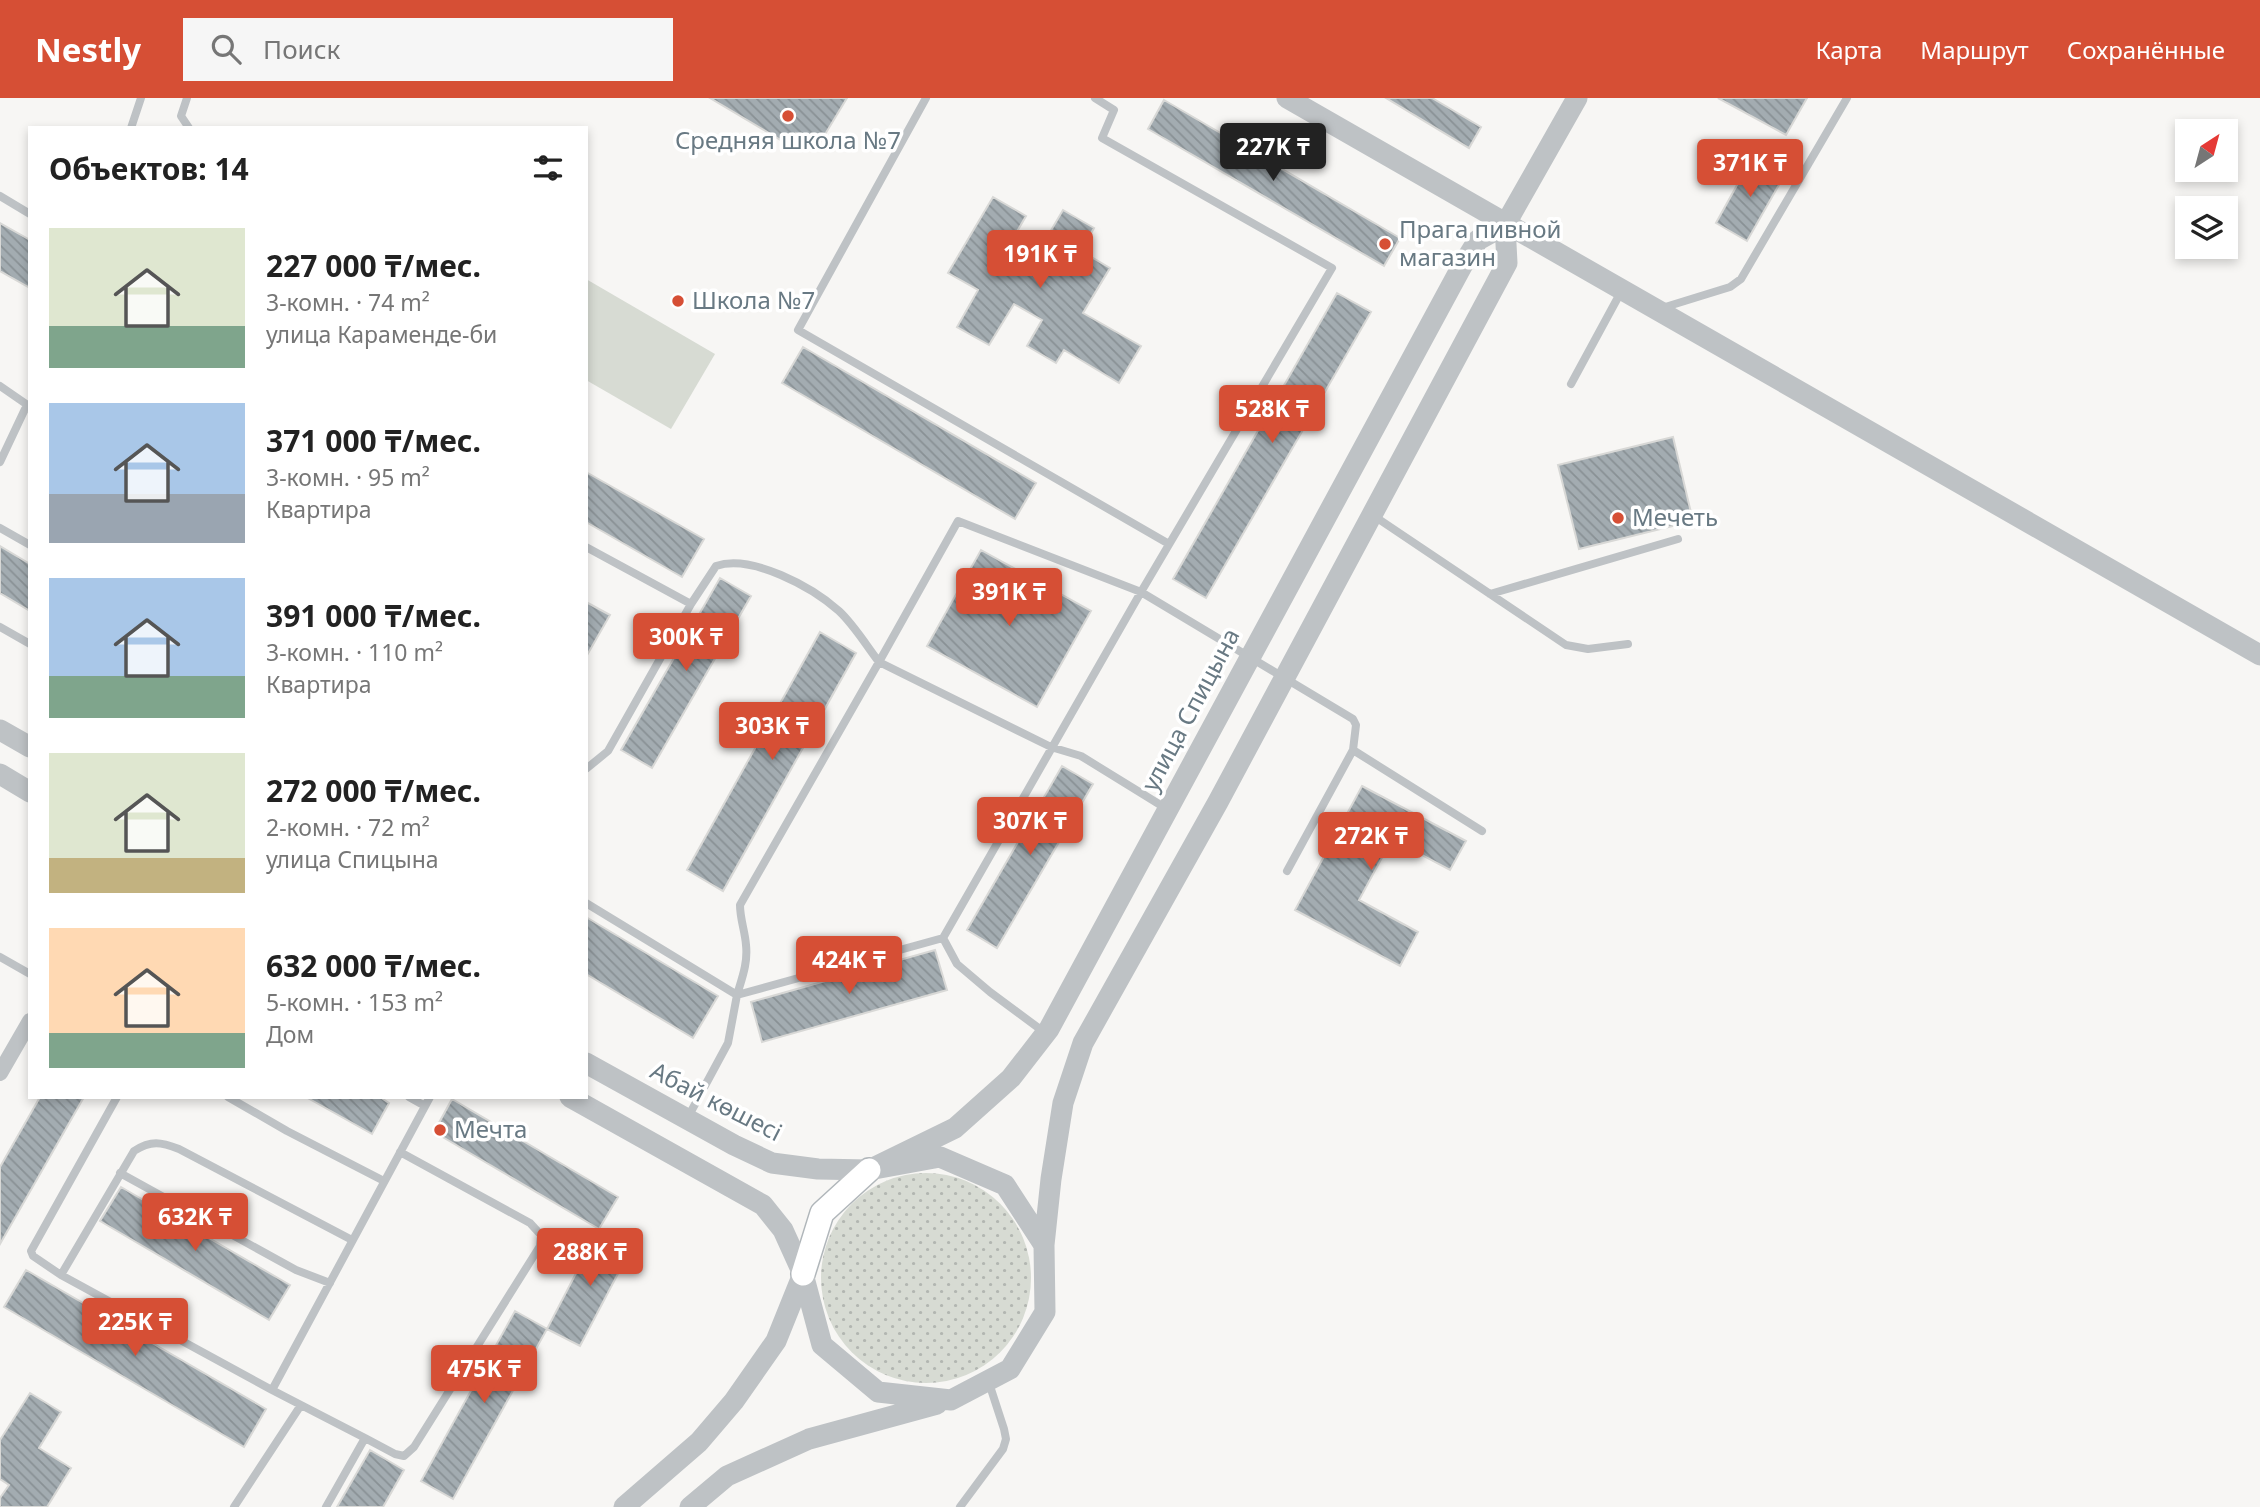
<!DOCTYPE html>
<html lang="ru">
<meta charset="utf-8">
<style>
:root{--surface:#fff;--page:#f6f6f6;--text:#222;--muted:#767676;--accent:#d64f35}
body{margin:0;font-family:"Noto Sans",sans-serif;background:var(--page);color:var(--text);height:100vh;display:flex;flex-direction:column;font-size:26px;white-space:nowrap}
*{box-sizing:border-box;margin:0}
p{font-size:23px;color:var(--muted)}
.icon{flex:none;width:38px;height:38px;fill:none;stroke:currentColor;stroke-width:2;stroke-linecap:round;stroke-linejoin:round}
.map{position:relative;flex:1;overflow:hidden}
.sheet{position:absolute;left:28px;top:28px;width:560px;height:973px;display:flex;flex-direction:column;background:var(--surface);border-radius:0px;box-shadow:0 4px 10px #0003}
.sheet>*{flex:none}
.needle{width:46px;rotate:36deg}
.tools{position:absolute;left:2175px;top:21px;display:grid;gap:14px}
.tools a{display:grid;place-items:center;width:63px;height:63px;border-radius:0px;background:var(--surface);box-shadow:0 4px 10px #0003;font-size:35px}
.price{position:absolute;translate:-50% -60px;padding:0 16px;border-radius:7px;background:var(--accent);color:#fff;font-size:23px;line-height:46px;filter:drop-shadow(0 2px 4px #0008)}
.price::after{content:'';position:absolute;left:50%;top:42px;width:21px;height:16px;margin-left:-10px;background:inherit;clip-path:polygon(0 0,100% 0,50% 100%)}
.price.selected{background:#222;color:#fff}
ul{padding:0;list-style:none}
li{display:flex;align-items:center;gap:21px;height:175px;padding:0 21px}
li span{display:grid;place-items:center;flex:none;width:196px;height:140px;border-radius:0px;color:#555}
li>.icon{margin-inline-start:auto}
span .icon{width:84px;height:84px;fill:#fffc;stroke-width:1}
li b{font-size:30px}
h2{display:flex;justify-content:space-between;align-items:center;height:84px;padding:0 21px;font-size:30px}
header{display:flex;align-items:center;gap:42px;box-sizing:border-box;height:98px;padding:0 35px;background:var(--accent);color:#fff}
header strong{font-size:33px}
nav{display:flex;gap:38px;margin-inline-start:auto;font-size:24px}
.search{width:490px;height:63px;background:var(--page);display:flex;align-items:center;gap:18px;box-sizing:border-box;padding:0 24px;border-radius:0px;color:var(--muted);font-size:26px}
.map>svg:first-child{display:block}
</style>
<header>
<strong>Nestly</strong>
<div class="search"><svg class="icon" aria-label="search" viewBox="0 0 24 24"><circle cx="10" cy="10" r="6"/><path d="M15 15l6 6"/></svg>Поиск</div>
<nav><a>Карта</a><a>Маршрут</a><a>Сохранённые</a></nav>
</header>
<div class="map">
<svg width="2260" height="1409" viewBox="0 0 2260 1409">
<defs>
<pattern id="grass-dots" width="8" height="8" patternUnits="userSpaceOnUse" patternTransform="scale(1.75)"><rect width="8" height="8" fill="#d7dbd3"/><path d="M2 2h.1M6 6h.1" fill="none" stroke="#b2b6b1" stroke-width="1.8" stroke-linecap="round"/></pattern>
<pattern id="building-back-hatch" width="6" height="6" patternUnits="userSpaceOnUse" patternTransform="scale(1.75)"><rect width="6" height="6" fill="#a3acb1"/><path d="M-1 5l2 2M0 0l6 6M5-1l2 2" fill="none" stroke="#899195"/></pattern>
</defs>
<rect width="100%" height="100%" fill="#f7f6f4"/>
<path fill="url(#grass-dots)" d="M821 1180a105 105 0 1 1 210 0a105 105 0 1 1-210 0Z"/>
<path fill="#d7dbd3" d="M 586,181 L 715,256 L 671,331 L 586,282 Z"/>
<path fill="url(#building-back-hatch)" stroke="#d8d8d6" stroke-width="2" d="M 710,0 L 847,0 L 818,48 L 796,35 L 789,47 Z
M 1386,0 L 1432,0 L 1481,29 L 1469,50 Z
M 1718,0 L 1807,0 L 1786,37 Z
M 1164,2 L 1400,140 L 1384,168 L 1148,31 Z
M 1752,60 L 1784,78 L 1747,143 L 1716,125 Z
M 993,99 L 1026,118 L 1005,154 L 1030,168 L 1063,112 L 1094,130 L 1081,153 L 1110,170 L 1083,215 L 1141,248 L 1119,285 L 1064,252 L 1056,265 L 1027,248 L 1042,222 L 1014,206 L 989,247 L 957,229 L 978,192 L 948,175 Z
M 0,125 L 30,142 L 30,190 L 0,173 Z
M 1337,195 L 1371,214 L 1206,500 L 1173,481 Z
M 803,249 L 1036,385 L 1015,421 L 782,285 Z
M 1673,339 L 1693,423 L 1579,451 L 1558,367 Z
M 586,374 L 704,441 L 682,479 L 586,424 Z
M 0,448 L 30,466 L 30,513 L 0,495 Z
M 981,452 L 1091,513 L 1037,609 L 927,548 Z
M 720,480 L 751,498 L 652,670 L 621,652 Z
M 586,504 L 610,517 L 586,559 Z
M 820,534 L 856,555 L 723,793 L 687,772 Z
M 1062,668 L 1093,686 L 997,850 L 967,832 Z
M 1362,688 L 1466,743 L 1450,772 L 1392,741 L 1359,802 L 1418,834 L 1400,868 L 1295,812 Z
M 586,819 L 718,898 L 693,940 L 586,876 Z
M 935,852 L 947,892 L 762,944 L 751,904 Z
M 40,999 L 84,999 L 0,1146 L 0,1069 Z
M 306,999 L 380,999 L 389,1005 L 372,1036 Z
M 452,1001 L 618,1099 L 599,1131 L 434,1034 Z
M 121,1089 L 290,1187 L 269,1222 L 100,1123 Z
M 599,1131 L 632,1149 L 580,1248 L 547,1231 Z
M 26,1172 L 266,1311 L 244,1349 L 4,1209 Z
M 515,1213 L 547,1231 L 453,1401 L 421,1383 Z
M 30,1295 L 61,1314 L 39,1350 L 71,1370 L 47,1409 L 0,1409 L 0,1400 L 9,1387 L 0,1381 L 0,1342 Z
M 370,1352 L 404,1372 L 383,1409 L 337,1409 Z"/>
<g fill="none" stroke-linecap="round" stroke-linejoin="round">
<defs>
<path id="secondary" d="M 803,1176 L 822,1115 L 869,1072"/>
</defs>
<use href="#secondary" stroke="#b0b6ba" stroke-width="26"/>
<path stroke="#bec2c5" stroke-width="8" d="M 187,0 L 181,18 L 189,30
M 926,0 L 798,232 L 1169,446
M 131,30 L 141,0
M 0,98 L 30,116
M 1662,210 L 1730,189 L 1741,181 L 1847,0
M 1571,286 L 1622,192
M 0,288 L 29,308
M 0,364 L 25,311 L 30,307
M 1374,418 L 1566,547 L 1588,551 L 1628,546
M 0,430 L 30,447
M 586,449 L 691,506 L 608,653 L 586,671
M 1490,496 L 1678,441
M 691,506 L 716,468 C 752,456 812,489 839,513 C 854,527 866,547 879,564 L 958,423 L 1141,494 L 1332,170 L 1102,40 L 1114,12 L 1095,0
M 0,529 L 30,546
M 1353,652 L 1482,733
M 586,805 L 737,897 L 728,945 L 687,1021
M 943,840 L 957,866 L 990,894 L 1044,934
M 0,859 L 30,876
M 737,897 L 943,840 L 1141,494 L 1353,621 L 1356,627 L 1353,652 L 1287,773
M 737,897 C 742,880 748,865 746,847 C 745,833 740,821 740,807 L 879,564 L 1051,649 L 1081,658 L 1167,711
M 117,999 L 31,1153 L 33,1158 L 61,1177 L 272,1292
M 228,999 L 287,1033 L 384,1083
M 409,999 L 425,1008
M 120,1075 L 296,1172 L 330,1185
M 61,1177 L 134,1053 C 151,1042 161,1044 179,1051 L 352,1142
M 301,1307 L 365,1340
M 234,1409 L 301,1307 L 272,1292 L 430,999
M 326,1409 L 365,1340 L 395,1356 L 404,1358 L 414,1349 L 540,1148 L 541,1137 L 530,1125 L 400,1054
M 960,1409 L 1003,1351 L 1006,1341 L 1004,1331 L 989,1285"/>
<path stroke="#bec2c5" stroke-width="16" d="M 0,975 L 30,923"/>
<path stroke="#bec2c5" stroke-width="21" d="M 1287,0 L 2260,557
M 0,632 L 30,649
M 0,676 L 30,694
M 570,999 L 763,1107 L 783,1132 L 803,1176 L 822,1247 L 878,1294 L 951,1302 L 1010,1271 L 1045,1214 L 1044,1147 L 1005,1087 L 940,1059 L 869,1072 L 818,1071 L 772,1065 L 734,1047 L 586,965
M 869,1072 L 955,1030 L 1011,980 L 1049,931 L 1462,168 L 1478,142 L 1505,127 L 1577,0
M 1044,1147 L 1051,1081 L 1063,1005 L 1083,945 L 1218,704 L 1507,165 L 1505,127
M 624,1409 L 699,1344 L 734,1303 L 776,1243 L 803,1176
M 690,1409 L 727,1378 L 809,1341 L 937,1306"/>
<use href="#secondary" stroke="#fff" stroke-width="23"/>
</g>
<g fill="#d64f35" stroke="#fff" stroke-width="2.5">
<circle cx="788" cy="18" r="7"/>
<circle cx="1385" cy="146" r="7"/>
<circle cx="678" cy="203" r="7"/>
<circle cx="1618" cy="420" r="7"/>
<circle cx="440" cy="1032" r="7"/>
</g>
<g text-anchor="middle" stroke-width="7" stroke-linejoin="round" paint-order="stroke">
<g font-size="24" fill="#687983" stroke="#fff" text-anchor="start">
<text x="788" y="51" text-anchor="middle">Средняя школа №7</text>
<text x="1399" y="140">Прага пивной<tspan x="1399" dy="28">магазин</tspan></text>
<text x="692" y="211">Школа №7</text>
<text x="1632" y="428">Мечеть</text>
<text x="454" y="1040">Мечта</text>
</g>
<g font-size="24" fill="#687983" stroke="#fff">
<text transform="translate(1191 612) rotate(-62)" y="8">улица Спицына</text>
<text transform="translate(716 1004) rotate(27)" y="8">Абай көшесі</text>
</g>
</g>
</svg>
<div class="tools">
<a><svg class="needle" viewBox="-14 -14 28 28"><path d="M0-13l5 13h-10z" fill="#e53935"/><path d="M0 13l5-13h-10z" fill="#767676"/></svg></a>
<a><svg class="icon" aria-label="layers" viewBox="0 0 24 24"><path d="M12 4l9 5-9 5-9-5zM3 14l9 5 9-5"/></svg></a>
</div>
<b class="price selected" style="left:1273px;top:85px">227K ₸</b>
<b class="price" style="left:1750px;top:101px">371K ₸</b>
<b class="price" style="left:1040px;top:192px">191K ₸</b>
<b class="price" style="left:1272px;top:347px">528K ₸</b>
<b class="price" style="left:1009px;top:530px">391K ₸</b>
<b class="price" style="left:686px;top:575px">300K ₸</b>
<b class="price" style="left:772px;top:664px">303K ₸</b>
<b class="price" style="left:1030px;top:759px">307K ₸</b>
<b class="price" style="left:1371px;top:774px">272K ₸</b>
<b class="price" style="left:849px;top:898px">424K ₸</b>
<b class="price" style="left:195px;top:1155px">632K ₸</b>
<b class="price" style="left:590px;top:1190px">288K ₸</b>
<b class="price" style="left:135px;top:1260px">225K ₸</b>
<b class="price" style="left:484px;top:1307px">475K ₸</b>
<section class="sheet">
<h2>Объектов: 14<svg class="icon" aria-label="filters" viewBox="0 0 24 24"><path d="M4 7h16M4 17h16"/><circle cx="9" cy="7" r="2"/><circle cx="15" cy="17" r="2"/></svg></h2>
<ul>
<li><span style="background:linear-gradient(#dfe7d0 70%,#7fa58c 0)"><svg class="icon" aria-label="home" viewBox="0 0 24 24"><path d="M3 11l9-7 9 7M6 9v11h12V9"/></svg></span><div><b>227 000 ₸/мес.</b><p>3-комн. · 74 m²</p><p>улица Караменде-би</p></div></li>
<li><span style="background:linear-gradient(#a9c7e8 65%,#9aa5b1 0)"><svg class="icon" aria-label="home" viewBox="0 0 24 24"><path d="M3 11l9-7 9 7M6 9v11h12V9"/></svg></span><div><b>371 000 ₸/мес.</b><p>3-комн. · 95 m²</p><p>Квартира</p></div></li>
<li><span style="background:linear-gradient(#a9c7e8 70%,#7fa58c 0)"><svg class="icon" aria-label="home" viewBox="0 0 24 24"><path d="M3 11l9-7 9 7M6 9v11h12V9"/></svg></span><div><b>391 000 ₸/мес.</b><p>3-комн. · 110 m²</p><p>Квартира</p></div></li>
<li><span style="background:linear-gradient(#dfe7d0 75%,#c2b280 0)"><svg class="icon" aria-label="home" viewBox="0 0 24 24"><path d="M3 11l9-7 9 7M6 9v11h12V9"/></svg></span><div><b>272 000 ₸/мес.</b><p>2-комн. · 72 m²</p><p>улица Спицына</p></div></li>
<li><span style="background:linear-gradient(#ffd9b3 75%,#7fa58c 0)"><svg class="icon" aria-label="home" viewBox="0 0 24 24"><path d="M3 11l9-7 9 7M6 9v11h12V9"/></svg></span><div><b>632 000 ₸/мес.</b><p>5-комн. · 153 m²</p><p>Дом</p></div></li>
</ul>
</section>
</div>
